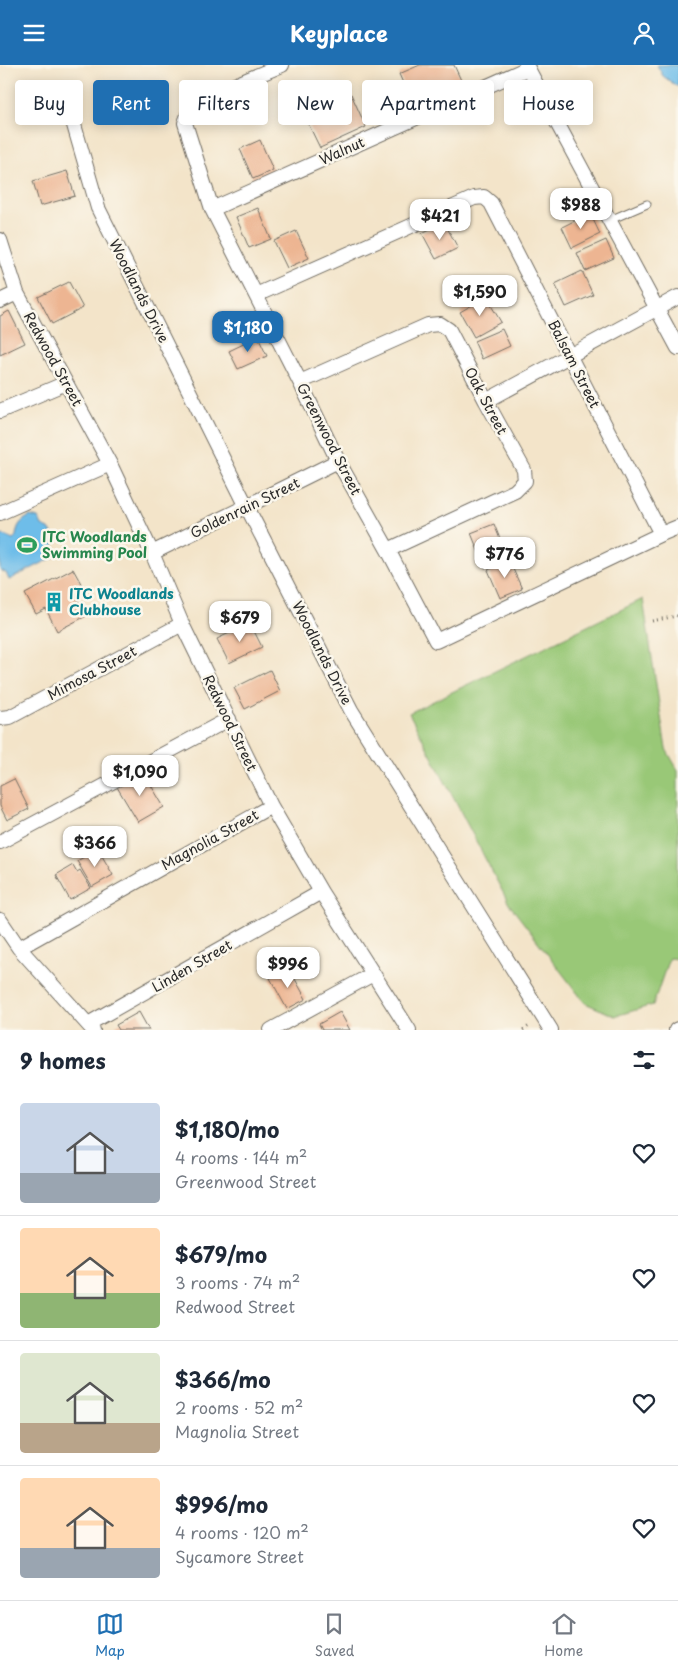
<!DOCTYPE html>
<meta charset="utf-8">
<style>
:root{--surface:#fff;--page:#f2f2f3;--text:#1f2937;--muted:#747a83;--line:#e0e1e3;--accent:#1f6fb2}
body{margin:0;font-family:"Playpen Sans",sans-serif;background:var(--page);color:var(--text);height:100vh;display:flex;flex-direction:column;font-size:19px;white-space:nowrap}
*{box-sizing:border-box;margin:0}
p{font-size:16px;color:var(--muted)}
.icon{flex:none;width:28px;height:28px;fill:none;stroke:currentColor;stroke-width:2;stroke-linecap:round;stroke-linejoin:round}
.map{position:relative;height:965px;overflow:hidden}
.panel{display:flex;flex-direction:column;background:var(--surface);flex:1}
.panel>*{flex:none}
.guide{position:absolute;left:15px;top:15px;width:649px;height:45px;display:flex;gap:10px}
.price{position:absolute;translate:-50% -42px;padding:0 11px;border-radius:10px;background:#fff;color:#222;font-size:16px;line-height:32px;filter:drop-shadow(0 1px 2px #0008)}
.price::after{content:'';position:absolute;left:50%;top:30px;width:15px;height:11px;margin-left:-8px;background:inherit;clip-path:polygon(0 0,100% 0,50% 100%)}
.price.on{background:var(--accent);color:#fff}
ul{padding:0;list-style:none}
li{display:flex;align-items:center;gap:15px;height:125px;padding:0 20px}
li+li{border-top:1px solid var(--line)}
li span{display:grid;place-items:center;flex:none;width:140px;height:100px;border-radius:5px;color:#555}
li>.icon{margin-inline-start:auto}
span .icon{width:60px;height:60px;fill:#fffc;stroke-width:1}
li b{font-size:21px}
h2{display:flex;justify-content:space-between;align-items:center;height:60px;padding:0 20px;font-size:21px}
.tag{padding:0 18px;border-radius:5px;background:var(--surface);box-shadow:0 2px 12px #0003;font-size:18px;line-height:45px}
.tag.on{background:var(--accent);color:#fff}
header{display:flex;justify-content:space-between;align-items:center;height:65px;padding:0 20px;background:var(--accent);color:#fff;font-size:22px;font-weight:700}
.tabs{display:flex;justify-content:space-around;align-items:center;height:70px;border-top:1px solid var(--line);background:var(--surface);font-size:14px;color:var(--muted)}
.tabs a{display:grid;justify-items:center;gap:2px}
.tabs .on{color:var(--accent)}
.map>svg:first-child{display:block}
</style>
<header><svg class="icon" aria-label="menu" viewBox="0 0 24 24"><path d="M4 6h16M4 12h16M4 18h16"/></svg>Keyplace<svg class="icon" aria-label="person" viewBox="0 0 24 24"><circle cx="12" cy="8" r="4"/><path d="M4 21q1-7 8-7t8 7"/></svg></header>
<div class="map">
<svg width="678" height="965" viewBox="0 0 678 965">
<rect width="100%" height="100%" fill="#fbf7ec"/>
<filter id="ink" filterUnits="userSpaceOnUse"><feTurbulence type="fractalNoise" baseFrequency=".02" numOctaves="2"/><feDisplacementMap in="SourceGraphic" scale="10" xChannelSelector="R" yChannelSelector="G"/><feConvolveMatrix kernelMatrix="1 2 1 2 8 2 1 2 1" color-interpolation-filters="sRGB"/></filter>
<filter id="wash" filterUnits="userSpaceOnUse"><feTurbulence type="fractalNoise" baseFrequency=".0096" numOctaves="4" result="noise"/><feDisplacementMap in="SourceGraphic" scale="20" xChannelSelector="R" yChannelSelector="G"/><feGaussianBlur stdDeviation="1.12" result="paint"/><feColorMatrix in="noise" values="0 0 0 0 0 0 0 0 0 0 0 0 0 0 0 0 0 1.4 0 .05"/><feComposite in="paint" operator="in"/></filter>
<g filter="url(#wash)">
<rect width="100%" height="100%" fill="#f3e4c9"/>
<path fill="#99c877" stroke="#627a51" d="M 643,534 L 666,684 L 678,705 L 678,894 L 669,893 L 653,940 L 615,951 L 585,938 L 509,839 L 409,648 Z"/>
<path fill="#6ebde9" stroke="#4c748a" d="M 657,0 L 678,0 L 678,22 L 663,11 Z
M 30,451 L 38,453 L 42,461 L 49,464 L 55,473 L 54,485 L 58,490 L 9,515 L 6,508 L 0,505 L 0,471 L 4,470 L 13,474 L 16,471 C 17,460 21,456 30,451 Z"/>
<g id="blocks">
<path fill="#edb592" d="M 420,0 L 454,0 L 464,22 L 414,43 L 399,9 Z
M 351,29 L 366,62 L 320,83 L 304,50 Z
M 260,75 L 273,105 L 253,114 L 240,84 Z
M 67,106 L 75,131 L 40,141 L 33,116 Z
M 258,143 L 271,174 L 249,183 L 236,152 Z
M 590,148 L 600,169 L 572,183 L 562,162 Z
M 444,157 L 458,183 L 436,194 L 422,168 Z
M 296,166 L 309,193 L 287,203 L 274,176 Z
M 606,175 L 614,193 L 585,206 L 577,188 Z
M 582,206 L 593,230 L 566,242 L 555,219 Z
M 69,217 L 83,243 L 52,259 L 38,232 Z
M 486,232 L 501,257 L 474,272 L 460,247 Z
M 9,246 L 25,278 L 0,290 L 0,251 Z
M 502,264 L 510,281 L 482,294 L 474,276 Z
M 258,272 L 267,291 L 238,304 L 229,286 Z
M 494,459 L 508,494 L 485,503 L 471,468 Z
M 509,495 L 522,524 L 500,533 L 488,505 Z
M 73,504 L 84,524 L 75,529 L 86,551 L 57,566 L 46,544 L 36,549 L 25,529 Z
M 250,558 L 262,582 L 229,598 L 217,574 Z
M 270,605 L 280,626 L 245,644 L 234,623 Z
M 143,707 L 164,742 L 138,757 L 117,722 Z
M 14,714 L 29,744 L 7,755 L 0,741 L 0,721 Z
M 98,784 L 113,810 L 92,822 L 77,796 Z
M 73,800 L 77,807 L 80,805 L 91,823 L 70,835 L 56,810 Z
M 289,903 L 306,934 L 287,944 L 270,913 Z
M 139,947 L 149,965 L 119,965 L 116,960 Z
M 340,947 L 350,965 L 322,965 L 319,959 Z"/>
</g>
</g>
<g filter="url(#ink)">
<use href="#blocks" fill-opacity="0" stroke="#716c62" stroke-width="1"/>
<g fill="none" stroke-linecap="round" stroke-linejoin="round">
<defs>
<path id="lane" d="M 610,155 L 647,139"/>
<path id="street" d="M 282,0 L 202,34 L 191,42 L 185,58 L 212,144 L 300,317 L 338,396 L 388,485 L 436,576 L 661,469 L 678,462
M 526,0 L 678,283
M 72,53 L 98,143 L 247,442 L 351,645 L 551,965
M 212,144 L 528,3
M 0,175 L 17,228 L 110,399 L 152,488 L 182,559 L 271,741 L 321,827 L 409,965
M 256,230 L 474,133 L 484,132 L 491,138 L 661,469
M 0,236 L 17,228
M 300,317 L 428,260 L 440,259 L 449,265 L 486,336 L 524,405 L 525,416 L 515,426 L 388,485
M 486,336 L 678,232
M 0,346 L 66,318
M 0,448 L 110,399
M 152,488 L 338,396
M 0,653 L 10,652 L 182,559
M 0,777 L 229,654
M 0,855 L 19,883 L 93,965
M 19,883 L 271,741
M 88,959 L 321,827
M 271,965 L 373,909
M 676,965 L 678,964"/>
</defs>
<use href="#lane" stroke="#716c62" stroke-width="9"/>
<use href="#street" stroke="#716c62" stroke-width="16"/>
<path stroke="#716c62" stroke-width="3" stroke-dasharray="1 4" stroke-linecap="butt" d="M 652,556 L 677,551 L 678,555
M 523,965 L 531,960"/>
<use href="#lane" stroke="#fff" stroke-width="7"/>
<use href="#street" stroke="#fff" stroke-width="14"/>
</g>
</g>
<defs>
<symbol id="stadium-bare" viewBox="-9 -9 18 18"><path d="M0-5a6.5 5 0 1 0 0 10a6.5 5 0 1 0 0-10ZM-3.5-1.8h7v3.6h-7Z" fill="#2e9e5b" stroke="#fbf7ec" stroke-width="2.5" paint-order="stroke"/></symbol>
<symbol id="building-bare" viewBox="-9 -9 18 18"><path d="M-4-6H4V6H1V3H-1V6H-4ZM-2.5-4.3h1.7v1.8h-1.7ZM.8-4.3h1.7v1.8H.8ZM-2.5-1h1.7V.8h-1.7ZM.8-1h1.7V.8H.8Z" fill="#0f9aa8" stroke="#fbf7ec" stroke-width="2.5" paint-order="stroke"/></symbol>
</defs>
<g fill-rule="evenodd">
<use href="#stadium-bare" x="13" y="466" width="28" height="28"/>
<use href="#building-bare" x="40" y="523" width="28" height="28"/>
</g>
<g text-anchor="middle" stroke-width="5" stroke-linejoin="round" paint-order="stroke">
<g font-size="14" fill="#2b2b2b" stroke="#fbf7ec">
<text transform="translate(342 86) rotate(-24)" y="5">Walnut</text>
<text transform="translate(139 226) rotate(63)" y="5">Woodlands Drive</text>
<text transform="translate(53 294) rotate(61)" y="5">Redwood Street</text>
<text transform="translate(574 299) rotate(63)" y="5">Balsam Street</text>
<text transform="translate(486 336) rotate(62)" y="5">Oak Street</text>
<text transform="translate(329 374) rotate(63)" y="5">Greenwood Street</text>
<text transform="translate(245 443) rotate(-26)" y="5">Goldenrain Street</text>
<text transform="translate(322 588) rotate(63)" y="5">Woodlands Drive</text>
<text transform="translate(92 608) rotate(-28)" y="5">Mimosa Street</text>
<text transform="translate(230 658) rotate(64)" y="5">Redwood Street</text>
<text transform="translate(210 775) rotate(-29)" y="5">Magnolia Street</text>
<text transform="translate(192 901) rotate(-30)" y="5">Linden Street</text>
</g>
<g font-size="14" font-weight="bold" fill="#27864d" stroke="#fbf7ec" text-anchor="start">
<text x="42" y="477">ITC Woodlands<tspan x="42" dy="16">Swimming Pool</tspan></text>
</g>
<g font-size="14" font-weight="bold" fill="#0d838f" stroke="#fbf7ec" text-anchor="start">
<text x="69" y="534">ITC Woodlands<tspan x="69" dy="16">Clubhouse</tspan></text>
</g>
</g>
</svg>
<b class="price" style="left:581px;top:165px">$988</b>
<b class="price" style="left:440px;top:176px">$421</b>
<b class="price" style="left:480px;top:252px">$1,590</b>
<b class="price on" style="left:248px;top:288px">$1,180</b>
<b class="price" style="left:505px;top:514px">$776</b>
<b class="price" style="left:240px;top:578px">$679</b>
<b class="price" style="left:140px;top:732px">$1,090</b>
<b class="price" style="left:95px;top:803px">$366</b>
<b class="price" style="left:288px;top:924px">$996</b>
<div class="guide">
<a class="tag">Buy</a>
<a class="tag on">Rent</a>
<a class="tag">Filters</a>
<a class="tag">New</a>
<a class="tag">Apartment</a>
<a class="tag">House</a>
</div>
</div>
<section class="panel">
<h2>9 homes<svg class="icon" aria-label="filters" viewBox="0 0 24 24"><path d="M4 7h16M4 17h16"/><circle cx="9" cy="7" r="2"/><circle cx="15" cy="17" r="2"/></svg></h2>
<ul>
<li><span style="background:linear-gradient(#c9d6e8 70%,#9aa5b1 0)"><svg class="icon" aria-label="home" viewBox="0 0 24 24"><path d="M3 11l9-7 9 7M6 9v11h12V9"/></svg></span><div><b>$1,180/mo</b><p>4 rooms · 144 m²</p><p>Greenwood Street</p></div><svg class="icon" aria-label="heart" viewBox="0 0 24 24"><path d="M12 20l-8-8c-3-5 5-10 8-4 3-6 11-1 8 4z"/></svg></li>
<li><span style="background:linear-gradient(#ffd9b3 65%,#8fb573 0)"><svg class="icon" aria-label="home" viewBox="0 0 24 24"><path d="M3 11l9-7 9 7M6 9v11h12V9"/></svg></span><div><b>$679/mo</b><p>3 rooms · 74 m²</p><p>Redwood Street</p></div><svg class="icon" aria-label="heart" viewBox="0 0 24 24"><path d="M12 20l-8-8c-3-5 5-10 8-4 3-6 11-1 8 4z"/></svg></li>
<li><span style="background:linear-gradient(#dfe7d0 70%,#b9a48a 0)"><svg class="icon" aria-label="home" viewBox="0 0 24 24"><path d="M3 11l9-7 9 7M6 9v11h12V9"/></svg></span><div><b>$366/mo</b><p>2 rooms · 52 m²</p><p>Magnolia Street</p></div><svg class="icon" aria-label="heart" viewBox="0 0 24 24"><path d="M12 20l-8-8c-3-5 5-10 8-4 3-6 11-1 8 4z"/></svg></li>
<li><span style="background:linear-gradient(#ffd9b3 70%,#9aa5b1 0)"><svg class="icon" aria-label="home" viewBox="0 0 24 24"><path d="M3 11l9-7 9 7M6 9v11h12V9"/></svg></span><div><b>$996/mo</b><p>4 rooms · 120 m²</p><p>Sycamore Street</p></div><svg class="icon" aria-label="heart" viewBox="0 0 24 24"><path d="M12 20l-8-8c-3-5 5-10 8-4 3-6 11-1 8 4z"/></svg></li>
</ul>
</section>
<nav class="tabs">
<a class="on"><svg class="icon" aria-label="map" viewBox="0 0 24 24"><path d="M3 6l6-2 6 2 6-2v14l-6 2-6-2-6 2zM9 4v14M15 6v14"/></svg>Map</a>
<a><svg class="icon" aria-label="saved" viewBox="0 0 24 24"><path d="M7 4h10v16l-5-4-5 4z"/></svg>Saved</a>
<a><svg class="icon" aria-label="home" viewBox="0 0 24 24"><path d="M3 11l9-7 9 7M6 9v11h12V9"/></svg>Home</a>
</nav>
